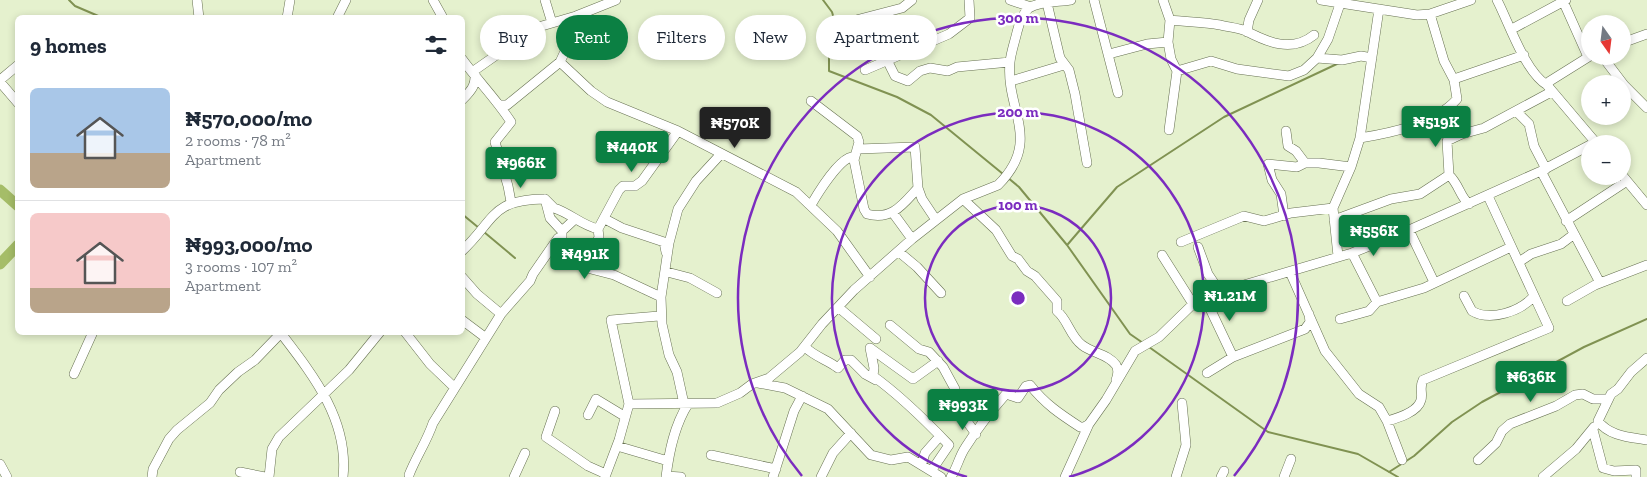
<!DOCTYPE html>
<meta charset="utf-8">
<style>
:root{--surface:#fff;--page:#f2f2f3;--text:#1f2937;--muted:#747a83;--line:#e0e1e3;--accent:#0b8043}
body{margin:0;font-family:"Zilla Slab",serif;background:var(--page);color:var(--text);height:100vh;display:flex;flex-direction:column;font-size:19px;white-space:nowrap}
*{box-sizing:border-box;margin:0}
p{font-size:16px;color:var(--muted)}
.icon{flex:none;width:28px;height:28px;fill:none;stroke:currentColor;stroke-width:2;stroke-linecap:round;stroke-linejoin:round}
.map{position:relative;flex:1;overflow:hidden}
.sheet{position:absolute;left:15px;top:15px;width:450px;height:320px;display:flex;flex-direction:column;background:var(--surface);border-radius:8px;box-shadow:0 2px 8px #0003}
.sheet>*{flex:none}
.guide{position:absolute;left:480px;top:15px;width:475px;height:45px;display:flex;gap:10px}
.needle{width:32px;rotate:166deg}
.controls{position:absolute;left:1581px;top:15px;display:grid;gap:10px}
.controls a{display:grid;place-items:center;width:50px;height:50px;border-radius:50%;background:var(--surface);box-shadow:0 2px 8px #0003;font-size:25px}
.price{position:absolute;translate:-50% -42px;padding:0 11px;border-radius:5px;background:var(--accent);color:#fff;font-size:16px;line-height:32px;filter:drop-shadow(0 1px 2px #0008)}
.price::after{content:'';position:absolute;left:50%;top:30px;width:15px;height:11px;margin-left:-8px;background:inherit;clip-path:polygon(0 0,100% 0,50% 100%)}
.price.selected{background:#222;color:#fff}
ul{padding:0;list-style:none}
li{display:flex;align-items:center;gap:15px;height:125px;padding:0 15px}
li+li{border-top:1px solid var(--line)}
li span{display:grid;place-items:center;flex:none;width:140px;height:100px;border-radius:8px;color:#555}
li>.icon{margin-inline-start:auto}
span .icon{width:60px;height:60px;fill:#fffc;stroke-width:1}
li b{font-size:21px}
h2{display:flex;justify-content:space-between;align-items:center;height:60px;padding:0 15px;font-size:21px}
.pill{padding:0 18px;border-radius:22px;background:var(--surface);box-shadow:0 2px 8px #0003;font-size:18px;line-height:45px}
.pill.selected{background:var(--accent);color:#fff}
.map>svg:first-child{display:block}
</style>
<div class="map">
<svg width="1647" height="477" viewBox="0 0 1647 477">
<rect width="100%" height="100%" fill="#e5f1ce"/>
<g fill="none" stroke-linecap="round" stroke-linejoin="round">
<path stroke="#809252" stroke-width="2" d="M 69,0 L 75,6 L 103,18
M 823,0 L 832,12 L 838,33
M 836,37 L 829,50 L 829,71 L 897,97 L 931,115 L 1003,174
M 1007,177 L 1019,187 L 1067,245 L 1130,334 L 1143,343
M 462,214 L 479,228
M 484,232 L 515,258
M 1068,244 L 1117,187 L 1224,117 L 1339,63
M 1149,347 L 1268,432 L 1358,454 L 1398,477
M 1389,472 L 1414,456 L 1452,422 L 1482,402 L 1584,347 L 1647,319"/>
<path stroke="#a5bd68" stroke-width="11" d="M 0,190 L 18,206
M 0,264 L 18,245"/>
<defs>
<path id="minor" d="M 197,0 L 199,18
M 433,0 L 443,18
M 545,0 L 552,23
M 1010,0 L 1031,7
M 1094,0 L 1118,93
M 1163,0 L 1170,20 L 1168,42 L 1171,59 L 1177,71 L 1169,130
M 1321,0 L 1417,15 L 1430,14 L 1471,0
M 1497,0 C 1509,23 1525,72 1547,85 L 1597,144
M 1563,1 L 1588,57
M 1047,3 L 1060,58 L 1069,70 L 1075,94 L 1087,163
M 1430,14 L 1444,61 L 1454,80
M 287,18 L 290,0
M 337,18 L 346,0
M 1170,20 C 1187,22 1204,22 1220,25 C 1228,27 1239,28 1246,31 C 1267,42 1292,53 1314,35
M 1512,29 L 1566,0
M 1247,32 L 1249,20 L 1258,0
M 839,37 L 852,21 L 902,8 L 912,0
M 1622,43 L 1647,34
M 1109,54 L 1147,44 L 1168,42
M 1602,56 L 1624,85 L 1647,108
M 1317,58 L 1342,60 L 1361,56 L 1372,58
M 462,59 C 478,81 497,100 511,122 L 495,142 L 508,186 L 511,202
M 887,60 L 895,76 L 908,81 L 920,71 L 930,68 L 948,71 L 957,67 L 1010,62
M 560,62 L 591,91 L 607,102 L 678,131 L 796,192 L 837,231 L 870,277
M 865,70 L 949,34 L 970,18 L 969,0
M 1177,71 L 1211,61 L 1237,69 L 1289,76 L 1304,70 L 1317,58 L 1328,39 L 1340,4
M 0,80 L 18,65
M 1011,81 L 1064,65
M 0,82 L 18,103
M 1547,85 L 1550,81 L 1590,56
M 462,100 C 473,89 476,85 475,70 L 535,28 L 576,16 L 616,0
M 811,101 L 857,136 L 859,142 L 854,160 L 864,209 L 867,214 C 892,221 903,204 918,188
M 501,105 L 507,105 L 560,62 L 567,47 L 566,36 L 570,35 L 576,16
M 1516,111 L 1529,124 L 1534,146 L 1546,169
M 1286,131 L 1288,146 L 1296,151 L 1305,163
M 1360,138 C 1391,133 1435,124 1457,99 L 1454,80 L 1457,78 L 1524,55
M 858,149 L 915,147 L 918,188 L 922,199 L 936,220
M 1541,171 L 1598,279 L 1602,282
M 1449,175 C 1459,184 1460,197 1469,204
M 1622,175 L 1647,205
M 545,199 L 550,218 L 562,231
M 963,199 L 996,230 L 1012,256 L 1018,259 L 1027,271 L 1035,276 L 1057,301 L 1057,311 C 1068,320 1070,336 1082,345 C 1092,353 1108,354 1116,365 C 1119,370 1118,375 1116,380
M 811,205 C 818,193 839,159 852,157 L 854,160
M 893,213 L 912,239
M 1284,216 L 1281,194 L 1272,180 L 1268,164 L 1297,167 L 1305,163 L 1319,163 L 1351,167
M 605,219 L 622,228 L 664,242 L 666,252
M 1334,220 L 1391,199 L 1420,194 L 1449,175 L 1447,141 L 1462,134 L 1484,128 L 1551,92
M 1566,221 L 1627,181
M 1409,230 L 1434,282
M 1181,242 L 1244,216 L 1264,221 L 1291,213 L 1333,208
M 1198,247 L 1208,274 L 1220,292
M 462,251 C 495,220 491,199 545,199 L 554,208 C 570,213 581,225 598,229
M 899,252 L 917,267 L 941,293
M 1352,253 L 1377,302
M 1162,255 L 1193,304
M 1338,256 L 1333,208 L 1351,167 L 1360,138 L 1379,9
M 1519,262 L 1531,254 L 1561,244 L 1573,235
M 667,272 L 690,278 L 717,293
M 1290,272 L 1325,351 L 1359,394 L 1379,407 L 1387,421 L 1402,460
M 462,277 L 477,294 L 501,314
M 1464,296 L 1472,311 C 1491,322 1521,311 1534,296
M 661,297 L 614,275 L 587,268 L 599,237 L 598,229 L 619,190 L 623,186 L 635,186 L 642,181 L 678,131
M 1205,298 L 1233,357
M 1567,301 L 1595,285 L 1647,265
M 838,307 L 876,339
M 1340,319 L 1369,311 L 1377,302 L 1424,288 L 1511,247
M 462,320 L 486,338
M 890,325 L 919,349 L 929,352 L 943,367 L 955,389 L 953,402 L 976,434
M 280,332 C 313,375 349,420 343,477
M 405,332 L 430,364 L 455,388
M 805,347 C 815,357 828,360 838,368 L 845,360 L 851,360 L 865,374 L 876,380
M 870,348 L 874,368 L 873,376 C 901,396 925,420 949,445 L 932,470
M 870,348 L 913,379 L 938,361
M 1647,358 L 1631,372 L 1618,389 L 1611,394 L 1598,421 C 1609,436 1629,437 1647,440
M 1207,373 L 1233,357 L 1305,329 L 1310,322 L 1309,314
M 74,374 L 93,332
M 758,383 L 785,388 L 828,409 L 871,455 L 891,460 L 908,457 L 941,477
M 629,404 L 611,320 L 659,316
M 684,404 L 677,372 L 669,355 L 662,324 L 661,297 L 669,243 L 678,209 L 696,181 L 720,155
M 555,411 L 546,437 L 588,466 L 606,474
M 588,415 L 596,399 L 624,416
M 1387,421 C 1398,418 1418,412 1421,400 C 1423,393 1419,388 1423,380 L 1549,328 L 1488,196
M 1593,430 L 1603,468 L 1614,471 L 1636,470 L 1636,477
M 617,446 L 668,461
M 711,455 L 776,469
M 1478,460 L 1496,443 L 1502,431 L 1510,424 L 1556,406 L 1575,395 L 1583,394 L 1593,399 L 1608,399
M 922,463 L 925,453 L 940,436
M 0,464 L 7,477
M 240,472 L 265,477
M 409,475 C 416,457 427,441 433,423 L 501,314 L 530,281 L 533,274 L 558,238 L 562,237 L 562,231 L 575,219
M 666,476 L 681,477
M 152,477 L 153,469 L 169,439 L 177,430 L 210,403 L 219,390 L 238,372 L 255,360 L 281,333
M 269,477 L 272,449 L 279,437 L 349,370 L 380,332
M 514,477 L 525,453
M 605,477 L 619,440 L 629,404 L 717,403 L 740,393 L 752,384 L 769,378 L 800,352 L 822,324 L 854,290 L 912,239 L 963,199 L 998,185 C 1043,140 1005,110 1010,62 C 1011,52 1015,41 1017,32 C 1019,24 1023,13 1029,8 C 1040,1 1059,2 1071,0
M 666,477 C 669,452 674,426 688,404
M 773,477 L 794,411 L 802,396
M 821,477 L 833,453 L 851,433
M 951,477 C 957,468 959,457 965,448 C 977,429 991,411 1006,394 L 1018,398 L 1026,386 L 1030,385 C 1045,404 1060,414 1080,427 L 1084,427 L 1089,424
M 1065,477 L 1089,424 L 1106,400 L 1135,351 L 1159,337 L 1193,304 L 1220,292 L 1352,253 L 1409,230 L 1541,171 L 1590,145
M 1176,477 L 1186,445 L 1182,403
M 1221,477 L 1224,471
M 1284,477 L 1291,459
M 1543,477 L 1576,449 L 1594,427"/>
</defs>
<use href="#minor" stroke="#677152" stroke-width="10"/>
<use href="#minor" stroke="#fff" stroke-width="9"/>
</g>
<g fill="none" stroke="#7b2cbf" stroke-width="2.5">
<circle cx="1018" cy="298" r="93"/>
<path d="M967 477A186 186 0 1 1 1069 477"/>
<path d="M802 476A280 280 0 1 1 1234 476"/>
</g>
<circle cx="1018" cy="298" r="8" fill="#7b2cbf" stroke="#fff" stroke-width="2.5"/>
<g font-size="15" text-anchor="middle" font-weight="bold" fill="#7b2cbf" stroke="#fff" stroke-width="5" stroke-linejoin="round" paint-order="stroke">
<text x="1018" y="23">300 m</text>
<text x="1018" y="117">200 m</text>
<text x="1018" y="210">100 m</text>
</g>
</svg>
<div class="controls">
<a><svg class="needle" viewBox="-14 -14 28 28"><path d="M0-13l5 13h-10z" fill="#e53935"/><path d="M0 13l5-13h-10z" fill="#747a83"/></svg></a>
<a>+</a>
<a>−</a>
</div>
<b class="price" style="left:1436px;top:148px">₦519K</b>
<b class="price selected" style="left:735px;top:149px">₦570K</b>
<b class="price" style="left:632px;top:173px">₦440K</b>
<b class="price" style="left:521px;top:189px">₦966K</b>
<b class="price" style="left:1374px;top:257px">₦556K</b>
<b class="price" style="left:585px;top:280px">₦491K</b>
<b class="price" style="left:1230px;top:322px">₦1.21M</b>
<b class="price" style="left:1531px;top:403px">₦636K</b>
<b class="price" style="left:963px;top:431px">₦993K</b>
<div class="guide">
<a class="pill">Buy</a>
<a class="pill selected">Rent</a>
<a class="pill">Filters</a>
<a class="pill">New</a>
<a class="pill">Apartment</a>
</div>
<section class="sheet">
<h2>9 homes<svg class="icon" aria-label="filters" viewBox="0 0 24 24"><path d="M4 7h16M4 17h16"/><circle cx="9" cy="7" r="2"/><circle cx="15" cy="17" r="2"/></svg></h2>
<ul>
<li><span style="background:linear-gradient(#a9c7e8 65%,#b9a48a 0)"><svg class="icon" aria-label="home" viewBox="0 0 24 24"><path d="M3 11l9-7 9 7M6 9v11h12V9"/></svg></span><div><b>₦570,000/mo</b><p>2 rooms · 78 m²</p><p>Apartment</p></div></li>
<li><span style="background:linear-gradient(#f6c9c9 75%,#b9a48a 0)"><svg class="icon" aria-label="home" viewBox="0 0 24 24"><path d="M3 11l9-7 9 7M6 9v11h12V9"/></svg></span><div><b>₦993,000/mo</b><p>3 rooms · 107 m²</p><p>Apartment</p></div></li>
</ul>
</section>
</div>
